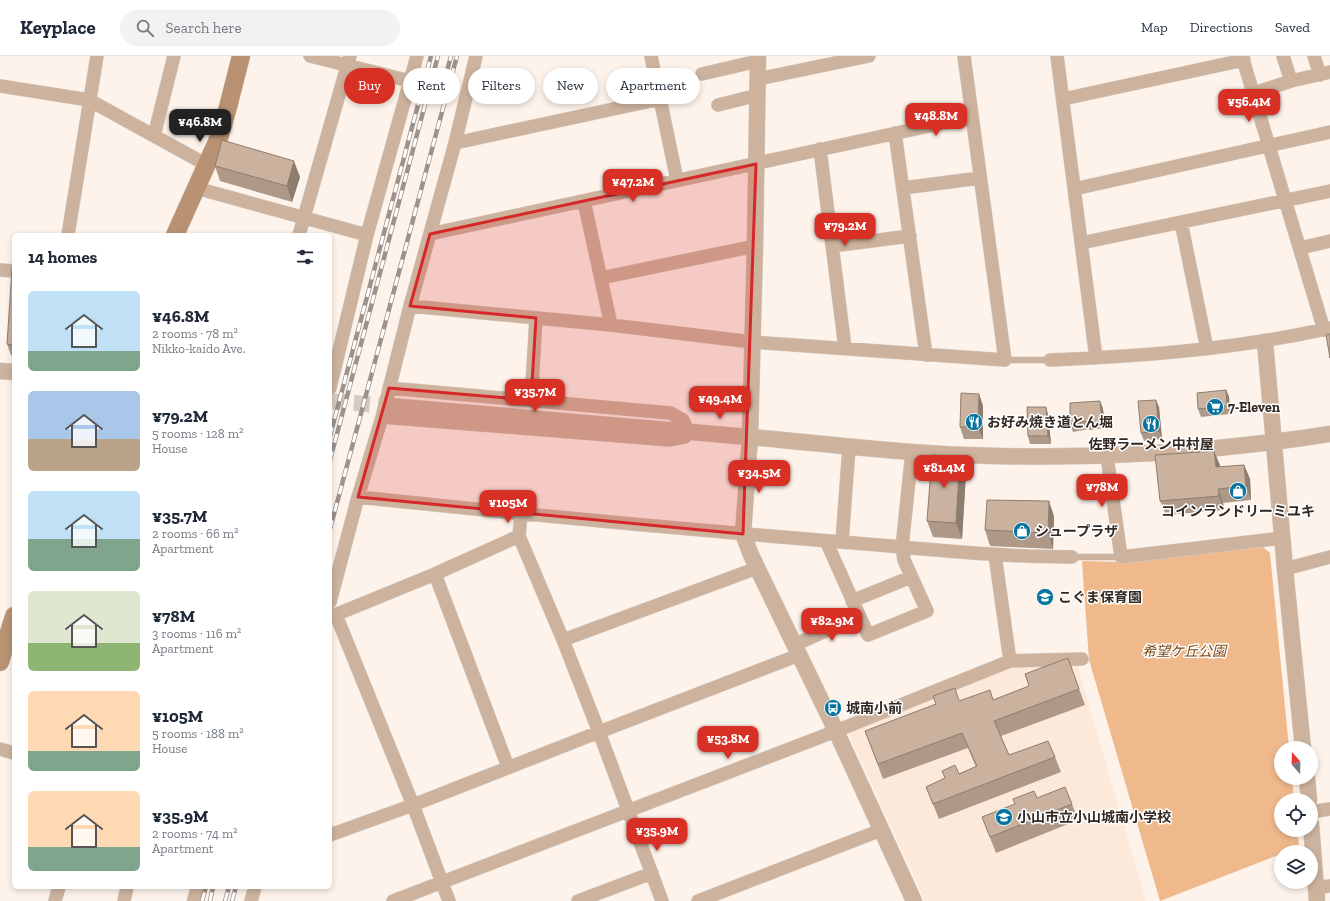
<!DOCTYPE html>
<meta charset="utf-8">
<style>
:root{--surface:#fff;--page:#f2f2f3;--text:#1f2937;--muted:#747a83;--line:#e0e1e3;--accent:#d93025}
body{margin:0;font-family:"Zilla Slab","Noto Sans JP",serif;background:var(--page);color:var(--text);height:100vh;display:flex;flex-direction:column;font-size:15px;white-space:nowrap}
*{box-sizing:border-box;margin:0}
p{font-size:13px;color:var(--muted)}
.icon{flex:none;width:22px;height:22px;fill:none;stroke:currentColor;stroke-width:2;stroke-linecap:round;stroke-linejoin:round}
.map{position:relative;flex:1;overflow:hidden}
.sheet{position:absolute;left:12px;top:177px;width:320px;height:656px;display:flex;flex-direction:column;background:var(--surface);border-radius:6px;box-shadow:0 2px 6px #0003}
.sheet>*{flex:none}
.top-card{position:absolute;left:344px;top:12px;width:380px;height:36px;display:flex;gap:8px}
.needle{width:26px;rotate:340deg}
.controls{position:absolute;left:1274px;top:685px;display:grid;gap:8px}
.controls a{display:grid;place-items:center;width:44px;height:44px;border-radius:50%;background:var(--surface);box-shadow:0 2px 6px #0003;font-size:20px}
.price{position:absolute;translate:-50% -34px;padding:0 9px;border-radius:8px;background:var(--accent);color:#fff;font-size:13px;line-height:26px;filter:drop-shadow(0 1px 2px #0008)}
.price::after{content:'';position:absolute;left:50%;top:24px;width:12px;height:9px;margin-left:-6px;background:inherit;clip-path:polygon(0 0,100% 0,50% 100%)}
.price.selected{background:#222;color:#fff}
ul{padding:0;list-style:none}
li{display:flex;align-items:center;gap:12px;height:100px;padding:0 16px}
li span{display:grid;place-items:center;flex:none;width:112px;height:80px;border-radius:6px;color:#555}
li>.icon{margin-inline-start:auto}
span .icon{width:48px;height:48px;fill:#fffc;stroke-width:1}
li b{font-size:17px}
h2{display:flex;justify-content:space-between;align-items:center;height:48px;padding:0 16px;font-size:17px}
.pill{padding:0 14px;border-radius:18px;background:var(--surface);box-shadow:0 2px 6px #0003;font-size:14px;line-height:36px}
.pill.selected{background:var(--accent);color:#fff}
header{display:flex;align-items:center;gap:24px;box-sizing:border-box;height:56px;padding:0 20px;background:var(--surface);border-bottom:1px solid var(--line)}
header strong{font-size:19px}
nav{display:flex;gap:22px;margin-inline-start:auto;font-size:14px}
.search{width:280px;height:36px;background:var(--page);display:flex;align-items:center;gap:10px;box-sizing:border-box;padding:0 14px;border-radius:22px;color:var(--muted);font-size:15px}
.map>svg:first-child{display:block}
</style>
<header>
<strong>Keyplace</strong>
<div class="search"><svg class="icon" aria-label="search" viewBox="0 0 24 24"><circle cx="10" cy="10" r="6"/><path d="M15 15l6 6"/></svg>Search here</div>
<nav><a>Map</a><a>Directions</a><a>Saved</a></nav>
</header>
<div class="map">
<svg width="1330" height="845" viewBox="0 0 1330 845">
<rect width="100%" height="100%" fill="#fdf3eb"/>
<path fill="#fde9da" d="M 1077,608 L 1146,845 L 925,845 L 848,677 L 1009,609 Z"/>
<path fill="#f0b98c" d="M 1263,491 L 1270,497 L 1289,692 L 1281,692 L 1281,722 L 1292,722 L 1294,744 L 1281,744 L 1281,774 L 1297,774 L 1299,791 L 1285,796 L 1281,796 L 1281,798 L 1160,845 L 1089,604 L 1082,505 L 1121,506 Z"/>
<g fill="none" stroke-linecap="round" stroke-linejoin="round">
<path stroke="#d5cbc3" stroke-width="16" stroke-dasharray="16 8" stroke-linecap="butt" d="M 330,345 L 390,350"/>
<defs>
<path id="service" d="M 1005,304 L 1050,304
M 1072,501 L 1121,501"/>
<path id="minor" d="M 310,0 L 410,25
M 476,0 L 455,87 L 410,250 L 382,361 L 358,441 C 519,458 681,473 842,486 C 919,492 996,501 1072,501
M 651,0 L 677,124
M 1057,0 L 1096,302
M 1242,0 L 1324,274
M 1283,0 L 1291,25
M 1314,0 L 1320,19
M 702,18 L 758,5
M 758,23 L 869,0
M 0,30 L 89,44 L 207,109
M 1254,37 L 1291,25 L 1330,16
M 1063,43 L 1244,4
M 718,49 L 758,39
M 895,77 L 926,299
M 154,80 L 174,0
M 455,87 L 660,43
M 820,93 L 845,292
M 196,132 L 367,179
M 903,132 L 980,122
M 1074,133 L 1330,76
M 584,145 L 611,269
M 1181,166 L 1207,293
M 430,178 L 971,61
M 68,179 L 97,0
M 299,179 L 350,0
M 1081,187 L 1330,135
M 832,190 L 910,180
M 1300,192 L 1330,185
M 0,214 L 14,215
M 601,222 L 755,190
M 410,250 L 611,269 L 752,286 L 1005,304 L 964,0
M 1050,304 C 1144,300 1238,293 1330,272
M 330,332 L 367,179 L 417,0
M 531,344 L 536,262
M 382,361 L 670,384 L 685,381 L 688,376 L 683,364 L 670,357 L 389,332
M 1107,400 L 1121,501 L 1283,482
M 521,458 L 519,480 L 563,584 L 599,676 L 662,845
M 826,485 L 868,579 L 927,555 L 904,504 L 902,491 L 912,396
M 842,486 L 849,391
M 995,499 L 1010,605
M 1285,513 L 1330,501
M 435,518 L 508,711
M 852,545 L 911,521
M 330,546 L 358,441
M 336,559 L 413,749 L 449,845
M 330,561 L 435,518 L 519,480
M 563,584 L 757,512
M 794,589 L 859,560
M 0,693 L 14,697
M 1311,756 L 1330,753
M 330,779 L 413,749 L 599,676 L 799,599
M 1316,832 L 1330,830
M 55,845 L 59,831
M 124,845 L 127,831
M 251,845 L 255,831
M 393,845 L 836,675 L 1010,605 L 1082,603
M 578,845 L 652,817
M 698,845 L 881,774"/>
<path id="tertiary" d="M 758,0 L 755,190 L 750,381 L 743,478 L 751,499 L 836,675 L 914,845
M 1265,286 L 1285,513 L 1303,692
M 0,315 L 14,316
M 390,350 C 510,361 630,370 749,381 C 821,387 894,397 966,399 C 1089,404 1209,397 1330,378
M 1307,722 L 1309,744
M 1311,768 L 1317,845
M 195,845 L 199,831"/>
<path id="secondary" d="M 175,179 L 220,79 L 228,51 L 241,0
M 0,606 L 14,560"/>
</defs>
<use href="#service" stroke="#d9cfc7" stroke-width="7"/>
<use href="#minor" stroke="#d9cfc7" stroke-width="14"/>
<use href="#tertiary" stroke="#d9cfc7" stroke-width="17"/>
<use href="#secondary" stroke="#d9cfc7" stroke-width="19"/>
<use href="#service" stroke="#cdb39e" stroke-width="6"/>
<use href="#minor" stroke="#cdb39e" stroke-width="13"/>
<use href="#tertiary" stroke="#cdb39e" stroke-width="16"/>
<use href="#secondary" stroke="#b89273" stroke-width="18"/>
<defs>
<path id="rail" d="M 445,22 L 451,0
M 330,380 L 431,0
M 330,404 L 438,0
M 330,473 L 457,0
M 202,845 L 206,831
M 210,845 L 213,831
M 225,845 L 229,831
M 232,845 L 236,831"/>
</defs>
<use href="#rail" stroke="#9c928b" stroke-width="4.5"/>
<use href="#rail" stroke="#fff" stroke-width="3" stroke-dasharray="9" stroke-linecap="butt"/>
</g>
<path fill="#ae9989" d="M 215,110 L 300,121 L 292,146 L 220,125 Z
M 14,213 L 14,300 L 11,299 L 7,288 Z
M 1226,334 L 1229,341 L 1230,358 L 1201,361 L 1198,353 Z
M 979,338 L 983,350 L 983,383 L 964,383 L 960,371 Z
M 1100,345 L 1103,353 L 1105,372 L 1089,374 L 1089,373 L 1073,376 L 1070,368 Z
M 1046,351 L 1048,359 L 1051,388 L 1030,388 L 1028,380 Z
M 1159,351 L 1162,383 L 1144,385 L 1141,377 Z
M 1220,409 L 1220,411 L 1244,409 L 1250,423 L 1251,444 L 1223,447 L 1224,454 L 1166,459 L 1160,445 Z
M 966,417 L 962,483 L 933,481 L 927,465 Z
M 1054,460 L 1053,493 L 990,490 L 985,474 Z
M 1068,602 L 1085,649 L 1001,680 L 1009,699 L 1055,701 L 1061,716 L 939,763 L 926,731 L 976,711 L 968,692 L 883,723 L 865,675 L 959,645 L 993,644 L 1029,630 Z
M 1037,742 L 1072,748 L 1078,764 L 996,797 L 982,761 Z"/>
<path fill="#8d7d6f" d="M 294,105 L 300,121 L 292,146 L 287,130 Z
M 1226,334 L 1229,341 L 1230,358 L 1227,350 Z
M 979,338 L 983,350 L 983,383 L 978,371 Z
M 1156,344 L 1159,351 L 1162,383 L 1159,375 Z
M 1100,345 L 1103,353 L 1105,372 L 1102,365 Z
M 1046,351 L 1048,359 L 1051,388 L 1048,380 Z
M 1214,395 L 1220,409 L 1221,426 L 1216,411 Z
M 960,401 L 966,417 L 962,483 L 956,467 Z
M 1244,409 L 1250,423 L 1251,444 L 1246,430 Z
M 1218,433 L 1223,447 L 1224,454 L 1219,440 Z
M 1049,445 L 1054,460 L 1053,493 L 1048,477 Z"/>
<path fill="#cab29f" stroke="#8d7d6f" d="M 222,84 L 294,105 L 287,130 L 215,110 Z
M 12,213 L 14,213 L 14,289 L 7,288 Z
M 1330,278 L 1330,302 L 1326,279 Z
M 1226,334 L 1227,350 L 1198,353 L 1197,337 Z
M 961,337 L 979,338 L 978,371 L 960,371 Z
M 1156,344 L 1159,375 L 1141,377 L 1138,345 Z
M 1100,345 L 1102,365 L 1087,366 L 1086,365 L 1070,368 L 1070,347 Z
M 1027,351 L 1046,351 L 1048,380 L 1028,380 Z
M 1214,395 L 1216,411 L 1244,409 L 1246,430 L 1218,433 L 1219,440 L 1160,445 L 1155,399 Z
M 932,399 L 960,401 L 956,467 L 927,465 Z
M 987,444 L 1049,445 L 1048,477 L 985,474 Z
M 1068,602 L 1079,633 L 994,665 L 1009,699 L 1048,685 L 1055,701 L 933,748 L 926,731 L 945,722 L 942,715 L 955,709 L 959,718 L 977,710 L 962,677 L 878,708 L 865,675 L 936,648 L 933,640 L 955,632 L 959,645 L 990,634 L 993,644 L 1029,630 L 1025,618 Z
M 1065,731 L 1072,748 L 990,781 L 982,761 L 1015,748 L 1013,743 L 1034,735 L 1037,742 Z"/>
<path fill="#d62828" fill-opacity="0.2" stroke="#d62828" stroke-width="3" stroke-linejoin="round" d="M 756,108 L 743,478 L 358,441 L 389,332 L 531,344 L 536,262 L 410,250 L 430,178 Z"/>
<defs>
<symbol id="supermarket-disc" viewBox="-11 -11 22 22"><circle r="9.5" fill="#07749f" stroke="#fff"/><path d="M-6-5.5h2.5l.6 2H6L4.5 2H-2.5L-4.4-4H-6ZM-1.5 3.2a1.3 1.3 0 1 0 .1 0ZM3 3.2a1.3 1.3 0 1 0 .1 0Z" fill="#fff"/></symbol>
<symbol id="restaurant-disc" viewBox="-11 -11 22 22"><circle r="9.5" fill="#07749f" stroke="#fff"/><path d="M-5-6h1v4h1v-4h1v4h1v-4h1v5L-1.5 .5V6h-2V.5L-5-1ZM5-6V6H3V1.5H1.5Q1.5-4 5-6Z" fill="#fff"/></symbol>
<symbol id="shop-disc" viewBox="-11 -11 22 22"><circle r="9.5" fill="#07749f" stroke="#fff"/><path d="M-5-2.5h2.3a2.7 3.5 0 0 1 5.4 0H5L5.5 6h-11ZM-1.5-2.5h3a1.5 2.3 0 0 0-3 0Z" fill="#fff"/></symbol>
<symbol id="school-disc" viewBox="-11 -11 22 22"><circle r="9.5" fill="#07749f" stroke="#fff"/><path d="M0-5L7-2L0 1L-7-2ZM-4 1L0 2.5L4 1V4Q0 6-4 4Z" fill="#fff"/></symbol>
<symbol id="bus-disc" viewBox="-11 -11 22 22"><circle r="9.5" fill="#07749f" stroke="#fff"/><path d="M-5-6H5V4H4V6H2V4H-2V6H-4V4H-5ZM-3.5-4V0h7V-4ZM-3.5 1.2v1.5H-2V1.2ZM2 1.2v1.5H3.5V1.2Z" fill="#fff"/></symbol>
</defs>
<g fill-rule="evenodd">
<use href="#supermarket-disc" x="1205" y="341" width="20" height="20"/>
<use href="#restaurant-disc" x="964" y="356" width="20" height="20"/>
<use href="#restaurant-disc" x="1141" y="358" width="20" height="20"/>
<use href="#shop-disc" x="1228" y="425" width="20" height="20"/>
<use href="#shop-disc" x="1012" y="465" width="20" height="20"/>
<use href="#school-disc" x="1035" y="531" width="20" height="20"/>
<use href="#bus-disc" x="823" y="642" width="20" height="20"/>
<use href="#school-disc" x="994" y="751" width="20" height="20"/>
</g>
<g text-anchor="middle" stroke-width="3" stroke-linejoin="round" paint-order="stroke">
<g font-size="14" font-weight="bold" fill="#332922" stroke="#fff" text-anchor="start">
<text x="1228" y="356">7-Eleven</text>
<text x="987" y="371">お好み焼き道とん堀</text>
<text x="1151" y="393" text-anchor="middle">佐野ラーメン中村屋</text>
<text x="1238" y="460" text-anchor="middle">コインランドリーミユキ</text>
<text x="1035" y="480">シュープラザ</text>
<text x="1058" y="546">こぐま保育園</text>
<text x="846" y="657">城南小前</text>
<text x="1017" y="766">小山市立小山城南小学校</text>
</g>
<g font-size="14" font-style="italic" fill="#7c4710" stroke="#fff">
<text x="1184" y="600">希望ケ丘公園</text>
</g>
</g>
</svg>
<div class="controls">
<a><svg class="needle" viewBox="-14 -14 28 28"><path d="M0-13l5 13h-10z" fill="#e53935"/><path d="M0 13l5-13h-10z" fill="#747a83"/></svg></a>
<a><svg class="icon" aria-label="locate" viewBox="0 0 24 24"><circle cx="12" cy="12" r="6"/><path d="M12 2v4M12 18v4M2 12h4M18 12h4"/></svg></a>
<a><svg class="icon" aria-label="layers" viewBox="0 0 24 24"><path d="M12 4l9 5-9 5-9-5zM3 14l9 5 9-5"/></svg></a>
</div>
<b class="price" style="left:1249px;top:67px">¥56.4M</b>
<b class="price" style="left:936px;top:81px">¥48.8M</b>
<b class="price selected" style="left:200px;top:87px">¥46.8M</b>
<b class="price" style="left:633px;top:147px">¥47.2M</b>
<b class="price" style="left:845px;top:191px">¥79.2M</b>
<b class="price" style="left:535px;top:357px">¥35.7M</b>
<b class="price" style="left:720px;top:364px">¥49.4M</b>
<b class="price" style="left:944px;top:433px">¥81.4M</b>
<b class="price" style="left:759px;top:438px">¥34.5M</b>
<b class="price" style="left:1102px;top:452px">¥78M</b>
<b class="price" style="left:508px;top:468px">¥105M</b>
<b class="price" style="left:832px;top:586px">¥82.9M</b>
<b class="price" style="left:728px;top:704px">¥53.8M</b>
<b class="price" style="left:657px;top:796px">¥35.9M</b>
<div class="top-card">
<a class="pill selected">Buy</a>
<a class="pill">Rent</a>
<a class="pill">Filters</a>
<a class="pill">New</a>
<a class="pill">Apartment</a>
</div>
<section class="sheet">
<h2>14 homes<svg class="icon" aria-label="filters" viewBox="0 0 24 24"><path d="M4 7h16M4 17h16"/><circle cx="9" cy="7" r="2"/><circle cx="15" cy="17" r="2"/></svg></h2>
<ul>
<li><span style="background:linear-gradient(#bfe0f5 75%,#7fa58c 0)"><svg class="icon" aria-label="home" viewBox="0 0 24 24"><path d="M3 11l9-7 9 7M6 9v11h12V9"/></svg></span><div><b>¥46.8M</b><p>2 rooms · 78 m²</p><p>Nikko-kaido Ave.</p></div></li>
<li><span style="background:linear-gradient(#a9c7e8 60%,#b9a48a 0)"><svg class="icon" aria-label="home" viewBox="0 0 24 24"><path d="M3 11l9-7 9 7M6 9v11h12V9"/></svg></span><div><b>¥79.2M</b><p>5 rooms · 128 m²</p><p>House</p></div></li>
<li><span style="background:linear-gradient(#bfe0f5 60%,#7fa58c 0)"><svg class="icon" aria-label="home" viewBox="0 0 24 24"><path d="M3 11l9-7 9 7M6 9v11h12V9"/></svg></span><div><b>¥35.7M</b><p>2 rooms · 66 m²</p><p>Apartment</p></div></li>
<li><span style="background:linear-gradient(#dfe7d0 65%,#8fb573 0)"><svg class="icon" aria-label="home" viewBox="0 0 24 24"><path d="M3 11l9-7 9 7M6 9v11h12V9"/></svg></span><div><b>¥78M</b><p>3 rooms · 116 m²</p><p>Apartment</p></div></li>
<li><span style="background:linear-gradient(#ffd9b3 75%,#7fa58c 0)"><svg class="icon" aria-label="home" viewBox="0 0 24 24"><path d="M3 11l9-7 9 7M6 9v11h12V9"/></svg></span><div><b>¥105M</b><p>5 rooms · 188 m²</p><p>House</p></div></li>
<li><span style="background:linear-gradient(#ffd9b3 70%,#7fa58c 0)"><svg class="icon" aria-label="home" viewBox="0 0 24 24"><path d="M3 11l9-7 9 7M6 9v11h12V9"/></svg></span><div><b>¥35.9M</b><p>2 rooms · 74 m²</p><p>Apartment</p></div></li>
</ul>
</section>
</div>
